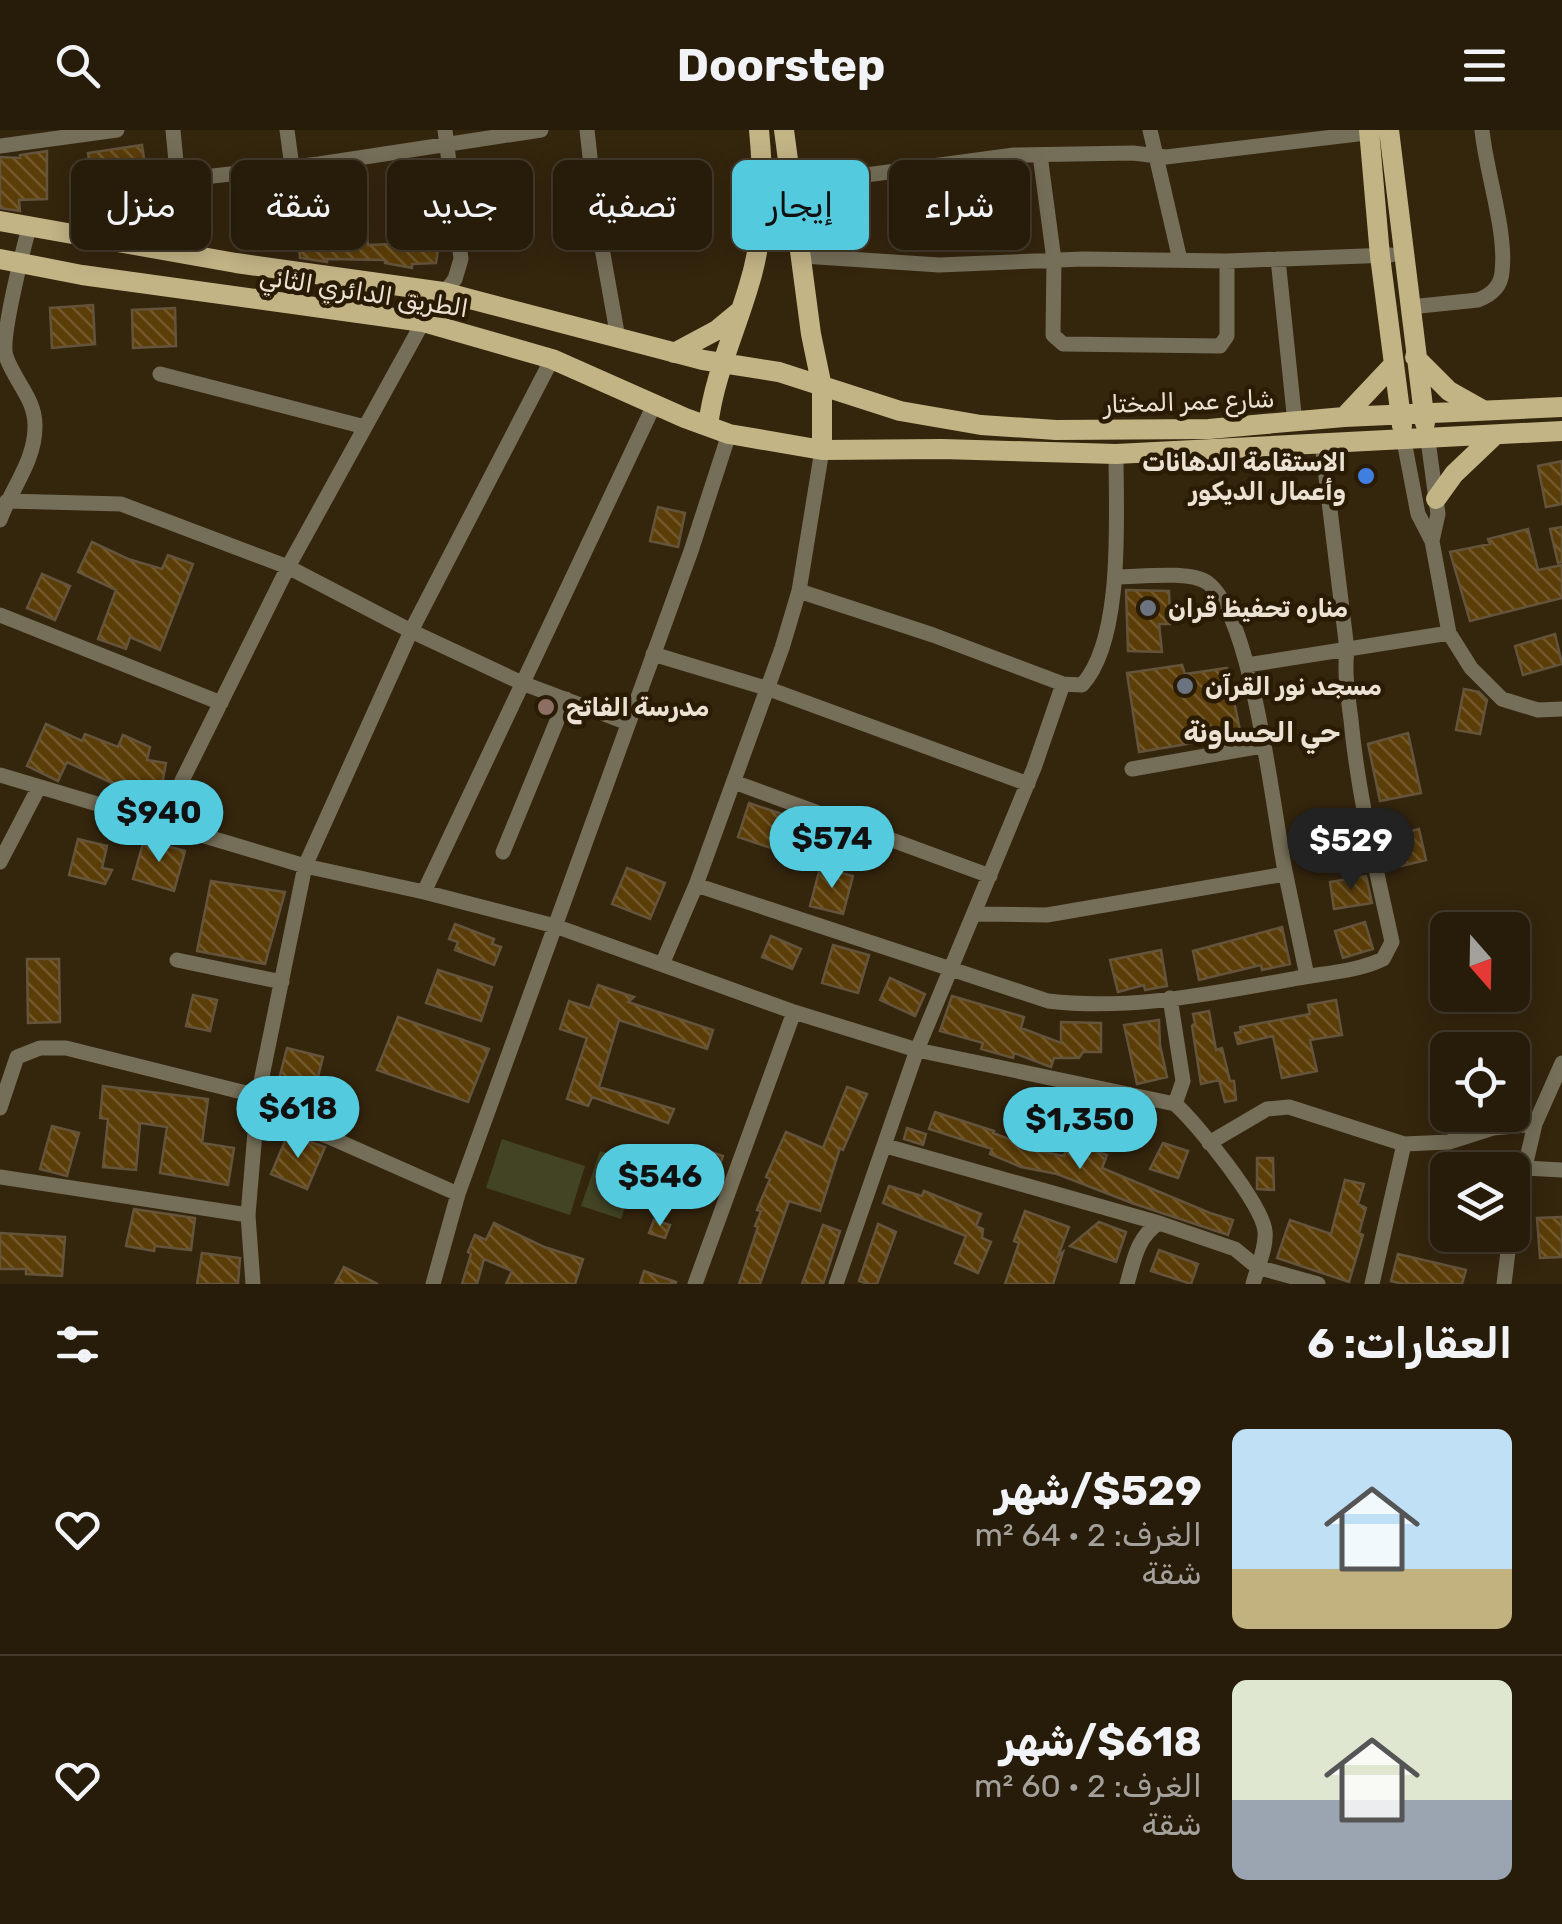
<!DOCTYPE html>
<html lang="ar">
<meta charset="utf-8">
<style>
:root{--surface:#271c0a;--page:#2f2513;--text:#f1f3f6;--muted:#a4a19c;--line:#433a2b;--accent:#54cade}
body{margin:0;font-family:Rubik,"Noto Sans Arabic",sans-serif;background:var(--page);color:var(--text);direction:rtl;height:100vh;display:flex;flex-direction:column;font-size:38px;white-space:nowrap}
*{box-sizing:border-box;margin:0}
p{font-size:32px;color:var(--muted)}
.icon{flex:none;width:55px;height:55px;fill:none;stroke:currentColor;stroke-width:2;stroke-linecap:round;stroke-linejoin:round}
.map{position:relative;height:1154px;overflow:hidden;direction:ltr}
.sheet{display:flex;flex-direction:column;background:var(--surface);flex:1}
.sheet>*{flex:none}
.top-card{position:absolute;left:30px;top:30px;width:1000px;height:90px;direction:rtl;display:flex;gap:20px}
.needle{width:65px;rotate:160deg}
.fabs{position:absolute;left:1430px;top:782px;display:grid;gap:20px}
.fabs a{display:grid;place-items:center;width:100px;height:100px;border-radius:15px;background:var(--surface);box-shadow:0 5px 25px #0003,0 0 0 2px var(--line);font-size:50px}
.price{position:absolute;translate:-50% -85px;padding:0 22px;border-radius:35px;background:var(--accent);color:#111;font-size:32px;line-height:65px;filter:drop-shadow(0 2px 5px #0008)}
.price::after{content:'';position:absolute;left:50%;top:60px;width:30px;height:22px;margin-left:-15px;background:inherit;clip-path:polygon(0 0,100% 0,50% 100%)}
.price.selected{background:#222;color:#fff}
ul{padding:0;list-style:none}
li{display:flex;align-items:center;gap:30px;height:250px;padding:0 50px}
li+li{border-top:2px solid var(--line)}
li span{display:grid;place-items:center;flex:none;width:280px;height:200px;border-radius:15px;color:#555}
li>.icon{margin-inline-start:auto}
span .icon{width:120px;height:120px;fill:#fffc;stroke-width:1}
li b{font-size:42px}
h2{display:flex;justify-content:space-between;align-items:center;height:120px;padding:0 50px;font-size:42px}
.chip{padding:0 35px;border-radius:15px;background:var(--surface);box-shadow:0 5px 25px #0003,0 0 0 2px var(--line);font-size:35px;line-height:90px}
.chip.selected{background:var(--accent);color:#111}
header{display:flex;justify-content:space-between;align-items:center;height:130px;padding:0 50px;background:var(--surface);font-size:45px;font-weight:700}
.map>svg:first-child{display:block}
</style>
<header><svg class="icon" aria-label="menu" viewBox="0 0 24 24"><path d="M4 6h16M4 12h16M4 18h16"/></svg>Doorstep<svg class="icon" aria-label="search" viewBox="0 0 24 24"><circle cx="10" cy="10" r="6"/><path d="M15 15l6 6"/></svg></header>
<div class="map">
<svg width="1562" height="1154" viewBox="0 0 1562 1154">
<defs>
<pattern id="building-back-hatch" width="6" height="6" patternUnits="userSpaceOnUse" patternTransform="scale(2.5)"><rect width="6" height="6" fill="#5b3d08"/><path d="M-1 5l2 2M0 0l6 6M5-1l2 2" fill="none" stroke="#73592b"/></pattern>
</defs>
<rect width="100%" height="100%" fill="#34250d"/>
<path fill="#424424" d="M 502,1009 L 585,1036 L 570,1085 L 486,1058 Z
M 600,1021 L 640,1035 L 621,1089 L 581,1076 Z"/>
<path fill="url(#building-back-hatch)" stroke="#65543c" stroke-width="2.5" d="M 142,15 L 145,35 L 91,43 L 88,23 Z
M 47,21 L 47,69 L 19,70 L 20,81 L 0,78 L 0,27 L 20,28 L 20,25 Z
M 520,37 L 524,68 L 483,72 L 479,39 Z
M 330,105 L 330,109 L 367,107 L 368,115 L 418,113 L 418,110 L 439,112 L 436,133 L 412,134 L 412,138 L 385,133 L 385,130 L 327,129 L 327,132 L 300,128 L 298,110 Z
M 93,175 L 95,214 L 52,218 L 50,178 Z
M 175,178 L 176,216 L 133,218 L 132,180 Z
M 1562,331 L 1562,374 L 1546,377 L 1538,336 Z
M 658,377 L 685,383 L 678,417 L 650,411 Z
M 1562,397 L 1562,432 L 1558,433 L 1550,399 Z
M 1528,399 L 1538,440 L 1562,435 L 1562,468 L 1470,491 L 1450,422 L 1490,414 L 1488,409 Z
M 92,412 L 128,429 L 162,439 L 168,425 L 193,434 L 160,520 L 130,507 L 126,519 L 98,509 L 116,460 L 78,442 Z
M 42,444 L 70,456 L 55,490 L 27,478 Z
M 1126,460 L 1169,461 L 1170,494 L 1159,494 L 1162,522 L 1128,521 Z
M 1555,504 L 1562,534 L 1523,545 L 1515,516 Z
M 1182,535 L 1185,544 L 1227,538 L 1241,605 L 1139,622 L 1127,543 Z
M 1464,559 L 1479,562 L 1487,570 L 1480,604 L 1456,600 Z
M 46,594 L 82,611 L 85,604 L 118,617 L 123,605 L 150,617 L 147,630 L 166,633 L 159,671 L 140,666 L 67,632 L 58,651 L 27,636 Z
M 1408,603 L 1421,663 L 1380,671 L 1368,614 Z
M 749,673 L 809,693 L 798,727 L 738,707 Z
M 1419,699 L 1426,730 L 1393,738 L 1386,707 Z
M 78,709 L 107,716 L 102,738 L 112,740 L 105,754 L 69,745 Z
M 144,710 L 185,721 L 174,761 L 133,749 Z
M 627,738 L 665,753 L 650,789 L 612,774 Z
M 820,738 L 853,746 L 843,784 L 810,776 Z
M 1366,746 L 1372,773 L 1334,779 L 1330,752 Z
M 211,751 L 285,762 L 265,834 L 197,821 Z
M 1365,792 L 1373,819 L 1343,828 L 1335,801 Z
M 455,794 L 494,809 L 492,814 L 501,817 L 494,835 L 455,820 L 458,812 L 449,809 Z
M 1282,797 L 1290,834 L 1262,840 L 1261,835 L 1199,850 L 1193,821 Z
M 771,806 L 801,819 L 792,839 L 762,827 Z
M 833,815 L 869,825 L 858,863 L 822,853 Z
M 1161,820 L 1167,856 L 1145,860 L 1144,855 L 1118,862 L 1110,830 Z
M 27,829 L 59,829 L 60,892 L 28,893 Z
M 438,840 L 492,857 L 481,891 L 426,873 Z
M 890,848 L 925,864 L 915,886 L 880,870 Z
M 598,855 L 634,867 L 628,872 L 713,900 L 707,919 L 619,890 L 599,957 L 674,979 L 668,993 L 592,967 L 588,976 L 567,969 L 587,908 L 560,899 L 569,871 L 590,878 Z
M 193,865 L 217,870 L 210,901 L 186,896 Z
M 952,866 L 1024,887 L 1021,898 L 1061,913 L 1061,892 L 1101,893 L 1101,922 L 1083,922 L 1079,928 L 1054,928 L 1051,937 L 1014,923 L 1013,928 L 981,919 L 983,913 L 940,901 Z
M 1336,870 L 1342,905 L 1310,910 L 1317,941 L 1282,948 L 1273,906 L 1238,914 L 1235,903 L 1241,902 L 1240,897 L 1310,884 L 1308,875 Z
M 1209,881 L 1216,920 L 1222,918 L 1230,951 L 1234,951 L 1236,970 L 1225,972 L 1219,950 L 1201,954 L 1192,896 L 1195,893 L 1193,884 Z
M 398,887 L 489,919 L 468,972 L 377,940 Z
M 1159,890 L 1160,915 L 1167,947 L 1137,954 L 1124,895 Z
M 287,918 L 323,927 L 312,970 L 276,961 Z
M 103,956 L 208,969 L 202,1013 L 234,1018 L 228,1055 L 160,1043 L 167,997 L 140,993 L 136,1040 L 103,1037 L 108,989 L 100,988 Z
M 847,957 L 867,964 L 843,1020 L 840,1018 L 820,1081 L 789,1071 L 760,1154 L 739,1154 L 758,1097 L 755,1096 L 761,1081 L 757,1080 L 770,1049 L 766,1047 L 786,1002 L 823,1018 Z
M 935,982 L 994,1001 L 993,1003 L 1022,1014 L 1021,1017 L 1064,1026 L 1069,1012 L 1107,1025 L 1102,1038 L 1210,1083 L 1233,1090 L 1228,1105 L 1132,1073 L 1057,1044 L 1021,1037 L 990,1024 L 992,1019 L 929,999 Z
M 52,996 L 79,1003 L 67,1046 L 40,1039 Z
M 907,998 L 926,1004 L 923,1015 L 904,1009 Z
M 288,1004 L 325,1017 L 307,1059 L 271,1044 Z
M 1163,1013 L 1188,1021 L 1178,1048 L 1150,1039 Z
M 708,1021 L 723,1026 L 714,1052 L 699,1046 Z
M 1257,1028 L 1273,1028 L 1274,1060 L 1257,1059 Z
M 1345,1050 L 1364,1054 L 1358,1074 L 1366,1078 L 1359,1103 L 1363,1105 L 1349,1152 L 1277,1128 L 1290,1090 L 1331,1104 Z
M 889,1056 L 922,1066 L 924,1061 L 981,1084 L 976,1096 L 983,1099 L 982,1108 L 991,1112 L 978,1143 L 955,1133 L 966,1106 L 883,1073 Z
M 134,1079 L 195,1088 L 191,1120 L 155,1116 L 154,1121 L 126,1116 Z
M 1025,1081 L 1069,1097 L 1058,1126 L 1063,1122 L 1053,1154 L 1005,1154 L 1019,1113 L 1014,1111 Z
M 1562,1087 L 1562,1127 L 1540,1128 L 1537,1088 Z
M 654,1090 L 670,1095 L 665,1108 L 649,1103 Z
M 1099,1092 L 1126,1102 L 1116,1132 L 1070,1116 Z
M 494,1093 L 544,1117 L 583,1129 L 575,1154 L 506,1154 L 512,1141 L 484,1129 L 477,1154 L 462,1154 L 471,1124 L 468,1122 L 475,1105 L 486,1110 Z
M 878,1094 L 896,1102 L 877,1154 L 868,1154 L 859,1151 Z
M 823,1095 L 840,1101 L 830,1133 L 823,1154 L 802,1154 Z
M 0,1103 L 65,1107 L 62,1146 L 26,1144 L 26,1139 L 0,1139 Z
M 1159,1120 L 1198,1134 L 1191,1154 L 1151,1141 Z
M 202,1123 L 240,1128 L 238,1154 L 197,1154 Z
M 1398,1124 L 1466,1140 L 1462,1154 L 1403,1154 L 1391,1151 Z
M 344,1137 L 378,1154 L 335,1154 Z
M 644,1141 L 676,1152 L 675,1154 L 640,1154 Z"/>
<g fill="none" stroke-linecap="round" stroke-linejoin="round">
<path stroke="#756e58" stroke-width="15" d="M 173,0 L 177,42 L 186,49 L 319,34 L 541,0
M 287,0 L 292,37
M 587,0 L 597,90 L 618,208
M 1150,0 L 1180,130
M 0,16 L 117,0
M 1040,25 L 1054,130 L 1053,205 L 1063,214 L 1220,216 L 1227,206 L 1227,131
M 792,55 L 1014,25 L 1133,23 L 1166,27 L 1375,2
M 803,126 L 939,135 L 1083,129 L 1227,131 L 1391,125
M 1278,129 L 1295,293
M 1410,177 L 1478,170 C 1491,165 1501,156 1502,142 C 1507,102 1486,42 1482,0
M 160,244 L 365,297
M 1428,310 L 1438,384 L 1432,411
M 1404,311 L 1418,384 L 1432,411 L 1449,503 L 1471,538 L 1502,569 L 1538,580 L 1562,579
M 7,371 L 121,374 L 288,437 L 411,501 L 522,553 L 628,593
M 0,390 C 11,359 35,331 35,297 C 36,269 14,251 6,226 C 0,209 23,120 29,98
M 1117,447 C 1139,447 1190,440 1208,453 C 1253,487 1273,681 1285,741 C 1292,776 1300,811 1307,846
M 799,461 L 933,505 L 1063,554
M 0,485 L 221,573
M 653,524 L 769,559 L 1028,654
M 1247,535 L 1449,503
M 1132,639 L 1262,616
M 0,645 L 305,736 L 424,762 L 555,796 L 794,882 L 917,920 L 1175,974 C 1197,993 1262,1074 1265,1101 C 1267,1117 1257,1138 1253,1154
M 734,652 L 990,746
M 161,693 L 288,437 L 423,192 L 455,149 L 461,129 L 445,0
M 503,722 L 566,569
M 0,732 L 39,657
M 696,755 L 1048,871 C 1131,881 1213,863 1293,849 C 1323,843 1356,842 1383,829 L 1392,812 C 1376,738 1358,665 1351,590 C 1348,566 1344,543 1347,520 L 1322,314
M 424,762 L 654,275
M 976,784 L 1047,785 L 1285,744
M 177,830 L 282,852
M 663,832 L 696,755 L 782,518 L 799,461 L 822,320
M 1170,868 L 1183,951 L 1175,974
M 0,978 L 17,927 L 40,918 L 66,918 L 258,966
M 258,981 L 329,1007 L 458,1064
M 1209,1013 L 1267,979 L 1289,977 L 1404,1014 L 1449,1012 L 1493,998 L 1535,994
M 886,1016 L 1159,1093
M 1525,1038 L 1562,1040
M 0,1047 L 248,1085
M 1512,1092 L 1535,994 L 1562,933
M 253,1154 L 248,1085 L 258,966 L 305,736 L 411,501 L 552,229
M 433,1154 L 458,1064 L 691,421 L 729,304
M 695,1154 L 794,882
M 836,1154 L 917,920 L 1034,638 L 1063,554 L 1082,555 C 1124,509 1116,385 1116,324
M 1127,1154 C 1134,1130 1137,1107 1159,1093 L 1235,1119 L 1257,1137 L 1318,1154
M 1372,1154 L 1404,1014
M 1504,1154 L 1510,1105"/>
<path stroke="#c3b486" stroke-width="20" d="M 784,0 L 811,204 L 822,257 L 822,320
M 1369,0 L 1380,126 L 1402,296
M 1389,0 L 1425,293
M 0,91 L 236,133 L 443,162 L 703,230 L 779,242 L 900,281 L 981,295 L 1056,300 L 1209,299 L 1344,287 L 1562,277
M 0,129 L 82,145 L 423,192 L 552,229 L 685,288 L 729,304 L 822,320 L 942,319 L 1116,324 L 1562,301
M 674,223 L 717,200 L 740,181
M 1415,227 L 1449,261 L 1481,279
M 1344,287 L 1394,234
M 708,296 C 714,246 735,203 749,155 C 765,104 764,52 759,0
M 1436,369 L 1454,344 L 1494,306"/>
</g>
<circle fill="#3f7fe0" stroke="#2a1b04" stroke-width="4" cx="1366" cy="346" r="10"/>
<g fill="#6b7280" stroke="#2a1b04" stroke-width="4">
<circle cx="1148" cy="478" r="10"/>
<circle cx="1185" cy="556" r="10"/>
</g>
<circle fill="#8d6e63" stroke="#2a1b04" stroke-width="4" cx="546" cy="577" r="10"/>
<g text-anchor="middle" stroke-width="9" stroke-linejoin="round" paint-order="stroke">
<g font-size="25" fill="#ece2d4" stroke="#2a1b04">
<text transform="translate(364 162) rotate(9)" y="9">الطريق الدائري الثاني</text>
<text transform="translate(1189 271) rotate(-2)" y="9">شارع عمر المختار</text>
</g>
<g font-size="25" font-weight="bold" fill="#ece2d4" stroke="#2a1b04" text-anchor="start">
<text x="1346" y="341" text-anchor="end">الاستقامة الدهانات<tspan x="1346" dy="29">وأعمال الديكور</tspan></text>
<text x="1168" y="487">مناره تحفيظ قران</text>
<text x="1205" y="565">مسجد نور القرآن</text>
<text x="566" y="586">مدرسة الفاتح</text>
</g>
<g font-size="28" font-weight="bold" fill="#ece2d4" stroke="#2a1b04">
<text x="1262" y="612">حي الحساونة</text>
</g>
</g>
</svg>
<div class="fabs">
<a><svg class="needle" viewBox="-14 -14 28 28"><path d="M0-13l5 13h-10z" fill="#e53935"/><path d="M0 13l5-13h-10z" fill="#a4a19c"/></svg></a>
<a><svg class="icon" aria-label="locate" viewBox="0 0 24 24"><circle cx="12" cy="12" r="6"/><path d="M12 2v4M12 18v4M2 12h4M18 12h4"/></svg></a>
<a><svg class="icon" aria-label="layers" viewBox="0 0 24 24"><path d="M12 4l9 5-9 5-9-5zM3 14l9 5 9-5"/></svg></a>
</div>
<b class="price" style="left:159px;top:735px">$940</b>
<b class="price" style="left:832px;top:761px">$574</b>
<b class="price selected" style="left:1351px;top:763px">$529</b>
<b class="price" style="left:298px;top:1031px">$618</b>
<b class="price" style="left:1080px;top:1042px">$1,350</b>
<b class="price" style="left:660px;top:1099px">$546</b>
<div class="top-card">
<a class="chip">شراء</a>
<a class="chip selected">إيجار</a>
<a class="chip">تصفية</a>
<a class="chip">جديد</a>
<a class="chip">شقة</a>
<a class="chip">منزل</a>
</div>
</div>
<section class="sheet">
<h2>العقارات: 6<svg class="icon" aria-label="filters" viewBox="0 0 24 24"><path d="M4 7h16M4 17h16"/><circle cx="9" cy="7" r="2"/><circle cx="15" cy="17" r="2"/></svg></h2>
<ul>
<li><span style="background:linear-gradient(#bfe0f5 70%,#c2b280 0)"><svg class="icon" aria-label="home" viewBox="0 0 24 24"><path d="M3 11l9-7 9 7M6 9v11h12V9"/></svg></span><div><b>$529/شهر</b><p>الغرف: 2 · 64 m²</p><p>شقة</p></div><svg class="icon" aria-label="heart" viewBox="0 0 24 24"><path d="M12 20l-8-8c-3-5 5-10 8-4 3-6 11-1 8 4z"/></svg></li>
<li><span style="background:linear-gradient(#dfe7d0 60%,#9aa5b1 0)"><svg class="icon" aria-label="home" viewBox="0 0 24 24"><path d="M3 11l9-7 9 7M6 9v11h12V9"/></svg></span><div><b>$618/شهر</b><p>الغرف: 2 · 60 m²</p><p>شقة</p></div><svg class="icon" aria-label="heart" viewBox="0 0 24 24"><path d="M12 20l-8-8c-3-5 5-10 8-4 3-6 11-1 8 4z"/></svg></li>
</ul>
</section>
